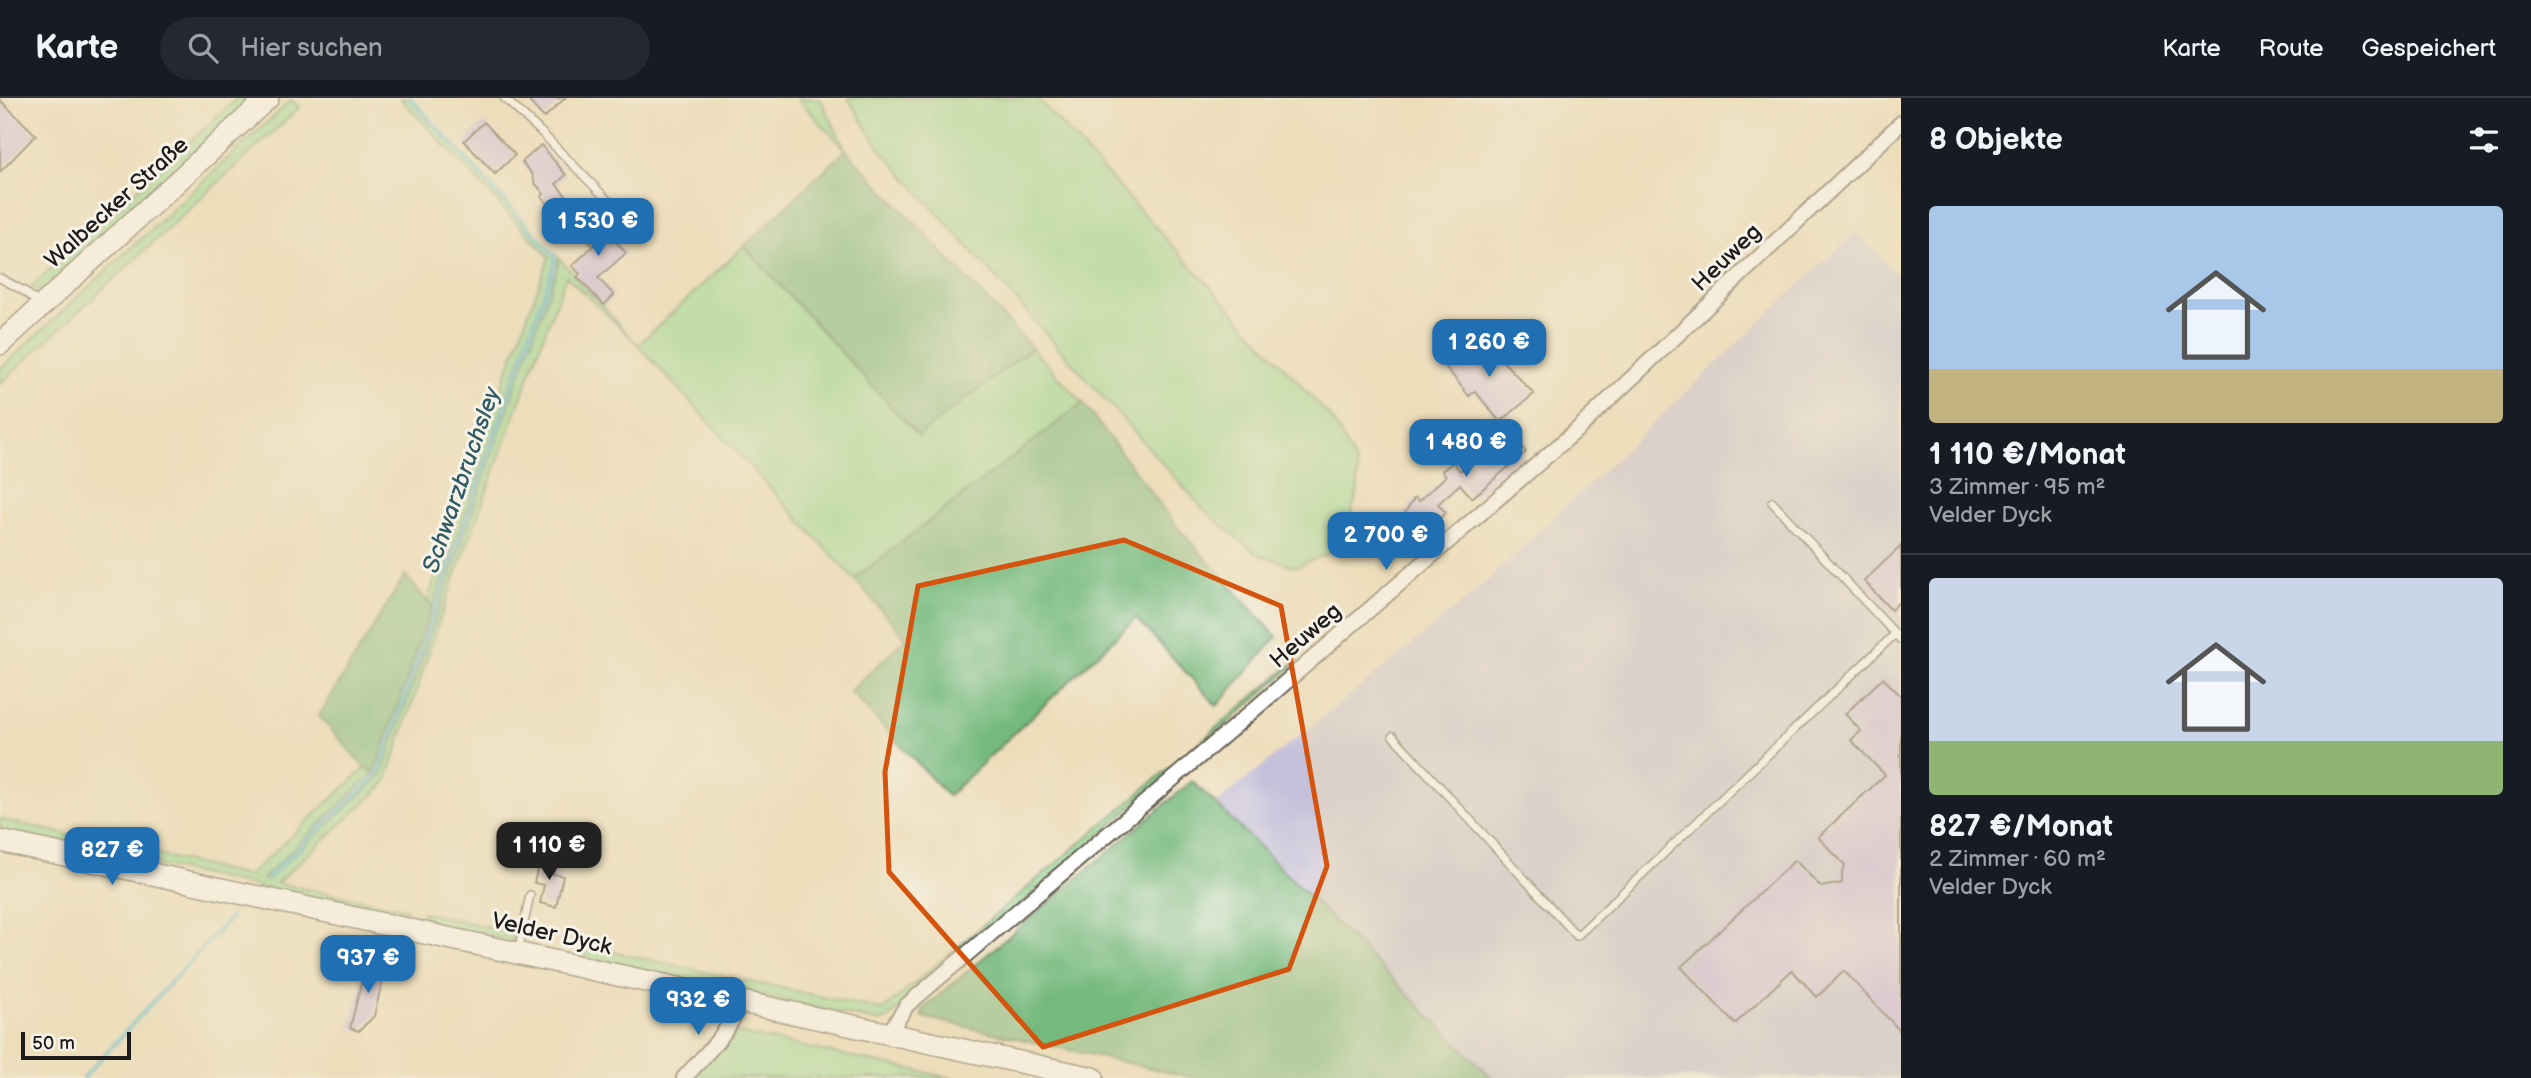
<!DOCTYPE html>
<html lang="de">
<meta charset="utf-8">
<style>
:root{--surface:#171b24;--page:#242831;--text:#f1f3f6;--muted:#9ea1a6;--line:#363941;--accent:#1f6fb2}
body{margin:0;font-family:"Balsamiq Sans",sans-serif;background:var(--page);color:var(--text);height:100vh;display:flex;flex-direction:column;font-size:26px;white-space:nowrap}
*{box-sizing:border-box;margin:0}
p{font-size:23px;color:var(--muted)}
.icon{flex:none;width:38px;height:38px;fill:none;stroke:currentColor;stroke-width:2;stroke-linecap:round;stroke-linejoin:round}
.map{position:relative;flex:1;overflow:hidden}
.side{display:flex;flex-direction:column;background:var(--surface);width:630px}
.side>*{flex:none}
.scale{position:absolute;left:21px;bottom:18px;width:110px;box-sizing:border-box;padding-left:7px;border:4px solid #1c1c1c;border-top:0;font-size:19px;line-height:24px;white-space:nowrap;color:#1c1c1c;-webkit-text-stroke:5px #f7f3e8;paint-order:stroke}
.price{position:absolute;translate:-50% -60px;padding:0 16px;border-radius:14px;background:var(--accent);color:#fff;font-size:23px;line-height:46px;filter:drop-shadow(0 2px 4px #0008)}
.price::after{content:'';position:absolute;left:50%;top:42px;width:21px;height:16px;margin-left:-10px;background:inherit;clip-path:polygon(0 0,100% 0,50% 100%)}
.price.active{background:#222;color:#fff}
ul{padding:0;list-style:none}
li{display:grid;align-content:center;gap:14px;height:371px;padding:0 28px}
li+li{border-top:2px solid var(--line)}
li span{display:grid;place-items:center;height:217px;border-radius:7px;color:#555}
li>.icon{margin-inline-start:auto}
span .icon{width:126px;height:126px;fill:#fffc;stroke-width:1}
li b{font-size:30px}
h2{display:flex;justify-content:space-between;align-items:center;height:84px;padding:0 28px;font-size:30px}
header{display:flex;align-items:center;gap:42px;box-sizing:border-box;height:98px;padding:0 35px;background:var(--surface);border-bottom:2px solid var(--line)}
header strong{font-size:33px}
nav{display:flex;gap:38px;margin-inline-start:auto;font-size:24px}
.search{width:490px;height:63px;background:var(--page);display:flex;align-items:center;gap:18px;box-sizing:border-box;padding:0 24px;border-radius:38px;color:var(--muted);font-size:26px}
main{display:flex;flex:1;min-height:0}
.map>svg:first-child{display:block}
</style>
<header>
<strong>Karte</strong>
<div class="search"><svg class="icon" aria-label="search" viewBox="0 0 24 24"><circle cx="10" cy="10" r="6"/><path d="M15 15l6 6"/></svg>Hier suchen</div>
<nav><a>Karte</a><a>Route</a><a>Gespeichert</a></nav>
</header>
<main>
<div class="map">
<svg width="1901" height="980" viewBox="0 0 1901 980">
<rect width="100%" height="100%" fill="#f7f3e8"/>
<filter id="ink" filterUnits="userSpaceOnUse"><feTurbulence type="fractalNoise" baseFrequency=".0143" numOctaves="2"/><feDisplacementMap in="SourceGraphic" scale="14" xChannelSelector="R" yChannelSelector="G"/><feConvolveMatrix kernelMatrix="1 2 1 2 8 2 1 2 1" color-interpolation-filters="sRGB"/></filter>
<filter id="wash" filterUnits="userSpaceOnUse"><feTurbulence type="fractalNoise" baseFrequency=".00686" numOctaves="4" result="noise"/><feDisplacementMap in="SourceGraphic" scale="28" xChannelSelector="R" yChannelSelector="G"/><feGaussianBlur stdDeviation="1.57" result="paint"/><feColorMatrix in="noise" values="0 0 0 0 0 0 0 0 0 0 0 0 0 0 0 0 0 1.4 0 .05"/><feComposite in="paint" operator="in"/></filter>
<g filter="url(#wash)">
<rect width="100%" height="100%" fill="#eddebb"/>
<path fill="#c5c0da" d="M 1856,133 L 1901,181 L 1901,980 L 1492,980 L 1216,706 L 1471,498 Z"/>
<path fill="#92d993" stroke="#577a58" stroke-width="2" d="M 237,0 L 255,0 L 46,193 L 38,193 L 31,189 Z
M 400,0 L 408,0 L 553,157 L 554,164 L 432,509 L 428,502 L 456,413 L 549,159 Z
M 797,0 L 820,0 L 846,52 Z
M 848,0 L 1037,0 L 1333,322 L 1357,367 L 1358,393 L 1347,428 L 1328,456 L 1295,469 L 1257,456 L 1207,415 L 880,51 Z
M 291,2 L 300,9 L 0,286 L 0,271 Z
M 744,148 L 918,337 L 1032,250 L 1083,305 L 854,481 L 638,247 L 566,178 L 444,509 L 386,685 L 277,785 L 407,811 L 399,819 L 152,766 L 151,760 L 155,756 L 248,778 L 365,670 L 375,673 L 262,781 L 266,783 L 381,678 L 558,167 L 558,159 L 638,247 Z
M 1298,561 L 1299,563 L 888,921 L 880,924 L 588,861 L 585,855 L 586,848 L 883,912 Z
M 0,721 L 145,754 L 136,763 L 0,735 Z
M 422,814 L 518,835 L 511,843 L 426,825 Z
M 733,934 L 952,980 L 691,980 Z"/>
<path fill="#75b97d" stroke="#486a4c" stroke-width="2" d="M 846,52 L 1032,250 L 918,338 L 744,148 Z
M 1083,305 L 1179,431 L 1277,539 L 1217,608 L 1136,520 L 948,698 L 850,593 L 906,540 L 854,481 Z
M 405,477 L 432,509 L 375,673 L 365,670 L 319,618 Z
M 1192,683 L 1216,706 L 1492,980 L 1194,980 L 922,919 L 923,911 Z"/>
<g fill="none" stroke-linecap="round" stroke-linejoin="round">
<path stroke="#51b9cf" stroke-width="4.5" d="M 267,780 L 378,676 L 555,165 L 555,158 L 410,0
M 83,980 L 231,819"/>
</g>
<g id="blocks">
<path fill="#c7b2e6" d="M 526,0 L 565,0 L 544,20 Z
M 0,2 L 36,37 L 0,74 Z
M 484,24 L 515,57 L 495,76 L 464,43 Z
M 541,47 L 566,77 L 556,86 L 569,101 L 555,114 L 541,98 L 544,96 L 535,85 L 532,76 L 522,64 Z
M 593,117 L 626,155 L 598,180 L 614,197 L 604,207 L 577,179 L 580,176 L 572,168 L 593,148 L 578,131 Z
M 1480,239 L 1534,296 L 1500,324 L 1475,293 L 1469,298 L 1445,268 Z
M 1508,332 L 1526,354 L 1472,400 L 1460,386 L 1438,406 L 1446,415 L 1437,423 L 1433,419 L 1417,433 L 1403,418 L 1415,399 L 1419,403 L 1433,390 L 1446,378 L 1442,373 L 1453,364 L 1460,373 Z
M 1901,448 L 1901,502 L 1891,512 L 1864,483 Z
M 1883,580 L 1901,598 L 1901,934 L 1844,873 L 1817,899 L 1792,872 L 1735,926 L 1681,869 L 1795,762 L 1821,789 L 1842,785 L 1842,775 L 1845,767 L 1818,739 L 1885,677 L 1851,642 L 1861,633 L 1845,616 Z
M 540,760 L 556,765 L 553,776 L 563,778 L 556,809 L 540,805 L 544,787 L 534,785 Z
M 367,863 L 386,868 L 374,918 L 359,933 L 350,930 Z"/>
</g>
</g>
<g filter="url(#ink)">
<use href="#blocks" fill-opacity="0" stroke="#656054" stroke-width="2"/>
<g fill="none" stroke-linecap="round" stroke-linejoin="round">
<defs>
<path id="lane" d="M 504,0 L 540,33 L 632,127
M 0,180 L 24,193 L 40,207
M 1772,404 L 1901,542
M 1393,638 L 1577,838 L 1895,536
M 518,854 L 530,797"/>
<path id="street" d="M 889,935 L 907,907 L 1235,628 L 1578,331 L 1901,25
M 684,980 C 705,956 732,933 740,902"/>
<path id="secondary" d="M 0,246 L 268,0
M 0,743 L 1093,980"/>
</defs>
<use href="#lane" stroke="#656054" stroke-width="10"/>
<use href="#street" stroke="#656054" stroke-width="18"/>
<use href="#secondary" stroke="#656054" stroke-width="24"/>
<use href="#lane" stroke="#fff" stroke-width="7"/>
<use href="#street" stroke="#fff" stroke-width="14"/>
<use href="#secondary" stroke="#fff" stroke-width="21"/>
</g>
</g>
<path d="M0 0H1901V980H0ZM 1124,442 L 1281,508 L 1327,768 L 1289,871 L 1043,949 L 889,774 L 885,674 L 918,488 Z" fill="#eddebb" fill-opacity=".55" fill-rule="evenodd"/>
<path fill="none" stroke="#d4530e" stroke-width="5" stroke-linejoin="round" d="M 1124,442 L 1281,508 L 1327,768 L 1289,871 L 1043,949 L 889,774 L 885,674 L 918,488 Z"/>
<g text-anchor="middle" stroke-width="6" stroke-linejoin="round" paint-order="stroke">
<g font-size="23" fill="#1c1c1c" stroke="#f7f3e8">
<text transform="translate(116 104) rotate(-42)" y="8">Walbecker Straße</text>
<text transform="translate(1726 159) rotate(-44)" y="8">Heuweg</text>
<text transform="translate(1305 537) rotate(-41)" y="8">Heuweg</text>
<text transform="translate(552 835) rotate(13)" y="8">Velder Dyck</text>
</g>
<g font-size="24" font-style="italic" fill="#315b64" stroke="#f7f3e8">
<text transform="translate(461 382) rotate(-71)" y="8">Schwarzbruchsley</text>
</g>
</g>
</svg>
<div class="scale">50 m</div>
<b class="price" style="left:598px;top:160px">1 530 €</b>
<b class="price" style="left:1489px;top:281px">1 260 €</b>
<b class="price" style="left:1466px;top:381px">1 480 €</b>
<b class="price" style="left:1386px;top:474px">2 700 €</b>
<b class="price active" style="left:549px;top:784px">1 110 €</b>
<b class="price" style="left:112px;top:789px">827 €</b>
<b class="price" style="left:368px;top:897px">937 €</b>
<b class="price" style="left:698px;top:939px">932 €</b>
</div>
<section class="side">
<h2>8 Objekte<svg class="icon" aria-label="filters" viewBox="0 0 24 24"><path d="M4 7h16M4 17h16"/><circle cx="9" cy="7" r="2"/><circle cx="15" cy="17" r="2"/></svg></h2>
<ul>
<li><span style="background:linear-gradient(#a9c7e8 75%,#c2b280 0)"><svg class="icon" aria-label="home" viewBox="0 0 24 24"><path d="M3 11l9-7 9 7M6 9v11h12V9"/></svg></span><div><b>1 110 €/Monat</b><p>3 Zimmer · 95 m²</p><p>Velder Dyck</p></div></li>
<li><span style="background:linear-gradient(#c9d6e8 75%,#8fb573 0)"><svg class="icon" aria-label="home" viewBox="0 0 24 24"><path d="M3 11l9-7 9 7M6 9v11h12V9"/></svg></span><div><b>827 €/Monat</b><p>2 Zimmer · 60 m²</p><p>Velder Dyck</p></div></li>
</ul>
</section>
</main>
